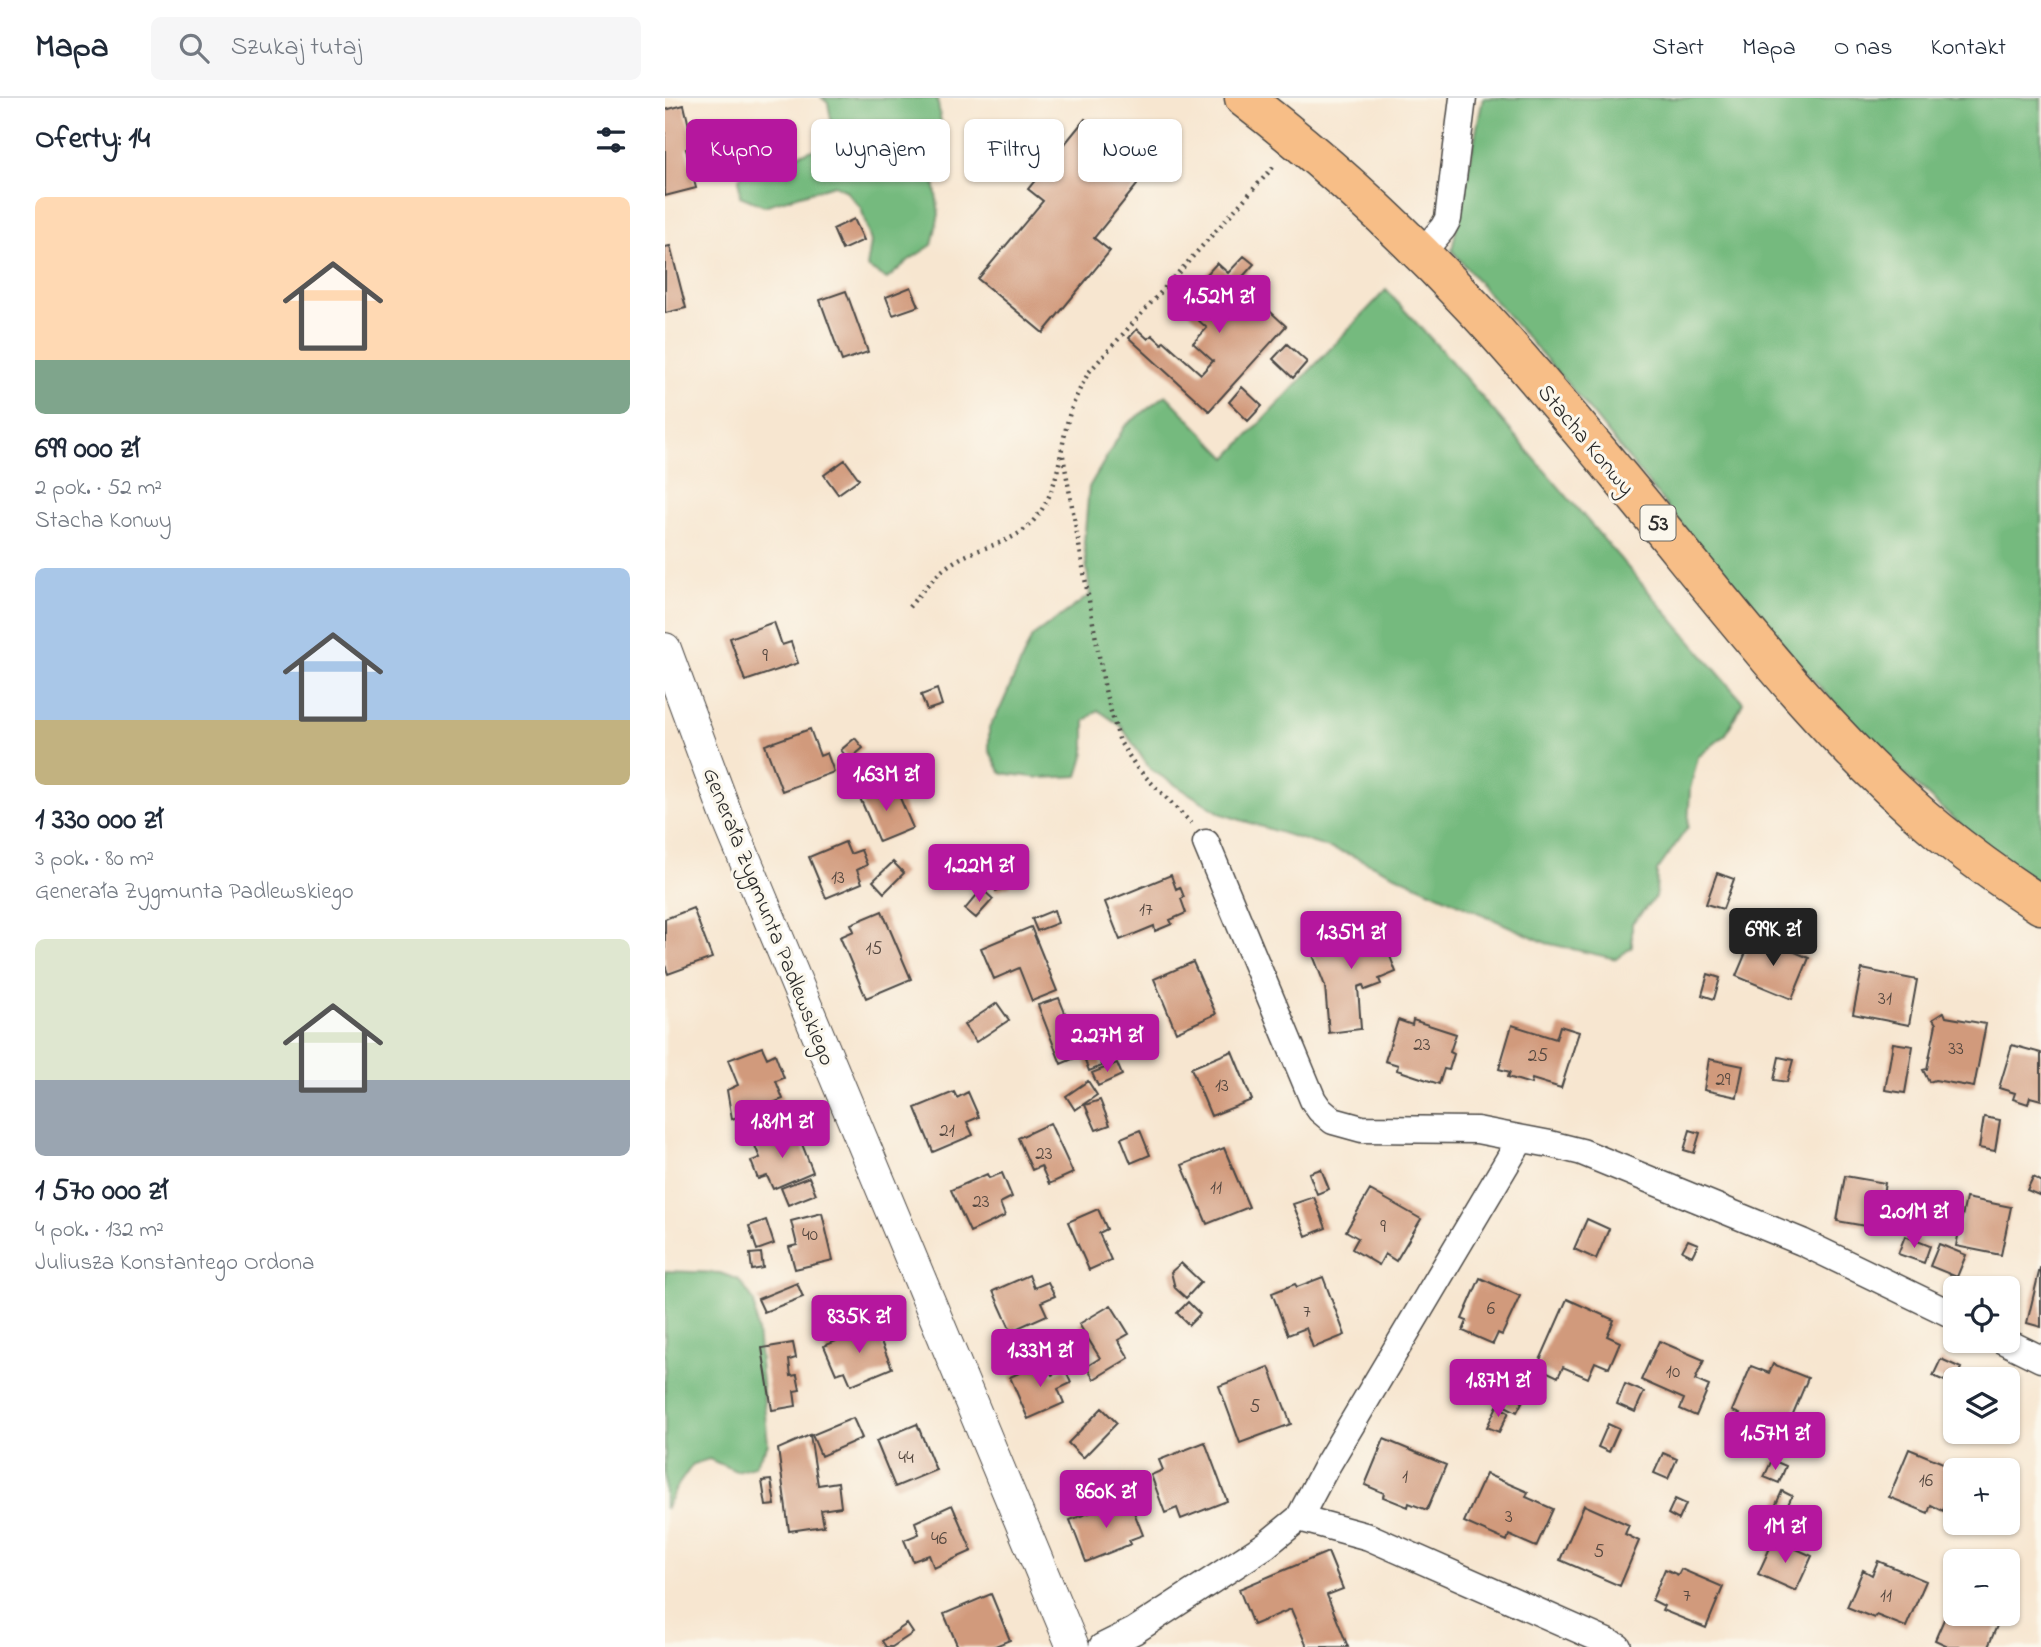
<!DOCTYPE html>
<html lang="pl">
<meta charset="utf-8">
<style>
:root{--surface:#fff;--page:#f6f6f7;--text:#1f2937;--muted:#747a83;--line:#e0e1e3;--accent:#b5179e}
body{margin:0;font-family:"Indie Flower",sans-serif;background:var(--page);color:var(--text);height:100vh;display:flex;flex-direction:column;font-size:26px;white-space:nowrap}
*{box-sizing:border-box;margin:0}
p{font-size:23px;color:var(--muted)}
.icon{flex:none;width:38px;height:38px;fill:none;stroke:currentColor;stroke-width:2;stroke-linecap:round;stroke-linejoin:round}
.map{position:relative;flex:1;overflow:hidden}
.drawer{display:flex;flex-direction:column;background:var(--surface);width:665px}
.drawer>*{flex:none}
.hud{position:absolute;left:21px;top:21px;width:665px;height:63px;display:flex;gap:14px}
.fabs{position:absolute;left:1278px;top:1178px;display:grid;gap:14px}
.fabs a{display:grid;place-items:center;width:77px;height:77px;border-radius:10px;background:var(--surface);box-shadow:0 2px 5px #0004;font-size:35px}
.price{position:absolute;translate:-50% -60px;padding:0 16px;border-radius:7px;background:var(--accent);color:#fff;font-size:23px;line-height:46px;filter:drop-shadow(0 2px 4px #0008)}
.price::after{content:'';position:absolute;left:50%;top:42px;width:21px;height:16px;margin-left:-10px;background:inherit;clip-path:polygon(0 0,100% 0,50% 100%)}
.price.current{background:#222;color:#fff}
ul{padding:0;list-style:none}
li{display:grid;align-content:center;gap:14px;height:371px;padding:0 35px}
li span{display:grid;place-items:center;height:217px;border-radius:10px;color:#555}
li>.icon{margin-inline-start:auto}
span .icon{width:126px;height:126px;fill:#fffc;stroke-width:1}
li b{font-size:30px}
h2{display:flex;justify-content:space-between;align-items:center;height:84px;padding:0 35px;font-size:30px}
.tag{padding:0 24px;border-radius:10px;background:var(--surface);box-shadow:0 2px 5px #0004;font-size:24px;line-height:63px}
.tag.current{background:var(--accent);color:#fff}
header{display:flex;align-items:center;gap:42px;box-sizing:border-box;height:98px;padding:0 35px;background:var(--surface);border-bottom:2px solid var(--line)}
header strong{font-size:33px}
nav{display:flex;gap:38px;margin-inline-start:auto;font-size:24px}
.search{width:490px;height:63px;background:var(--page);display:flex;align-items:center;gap:18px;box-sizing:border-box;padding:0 24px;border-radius:10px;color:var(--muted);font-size:26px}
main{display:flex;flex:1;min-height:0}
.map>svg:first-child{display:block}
</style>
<header>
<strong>Mapa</strong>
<div class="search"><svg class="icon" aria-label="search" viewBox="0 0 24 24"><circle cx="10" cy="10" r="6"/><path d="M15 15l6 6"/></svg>Szukaj tutaj</div>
<nav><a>Start</a><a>Mapa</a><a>O nas</a><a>Kontakt</a></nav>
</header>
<main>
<section class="drawer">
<h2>Oferty: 14<svg class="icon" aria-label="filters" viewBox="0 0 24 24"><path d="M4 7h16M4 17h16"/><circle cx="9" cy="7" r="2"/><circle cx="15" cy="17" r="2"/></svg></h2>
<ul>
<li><span style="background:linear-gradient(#ffd9b3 75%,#7fa58c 0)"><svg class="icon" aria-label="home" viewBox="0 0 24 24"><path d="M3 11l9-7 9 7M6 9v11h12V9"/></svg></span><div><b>699 000 zł</b><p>2 pok. · 52 m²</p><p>Stacha Konwy</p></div></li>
<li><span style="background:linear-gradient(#a9c7e8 70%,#c2b280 0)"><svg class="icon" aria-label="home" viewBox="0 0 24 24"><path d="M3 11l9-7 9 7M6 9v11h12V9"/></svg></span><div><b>1 330 000 zł</b><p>3 pok. · 80 m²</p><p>Generała Zygmunta Padlewskiego</p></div></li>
<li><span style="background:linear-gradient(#dfe7d0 65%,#9aa5b1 0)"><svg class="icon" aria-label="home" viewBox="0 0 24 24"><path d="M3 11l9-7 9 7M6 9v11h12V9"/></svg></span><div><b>1 570 000 zł</b><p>4 pok. · 132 m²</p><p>Juliusza Konstantego Ordona</p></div></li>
</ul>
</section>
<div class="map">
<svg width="1376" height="1549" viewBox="0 0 1376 1549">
<rect width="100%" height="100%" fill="#fbf7ec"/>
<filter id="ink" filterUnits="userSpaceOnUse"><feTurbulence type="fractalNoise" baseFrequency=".0143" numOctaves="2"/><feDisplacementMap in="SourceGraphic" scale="14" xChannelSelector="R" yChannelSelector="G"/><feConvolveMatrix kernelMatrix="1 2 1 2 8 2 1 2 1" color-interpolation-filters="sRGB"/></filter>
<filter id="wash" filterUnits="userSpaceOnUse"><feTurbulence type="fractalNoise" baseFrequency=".00686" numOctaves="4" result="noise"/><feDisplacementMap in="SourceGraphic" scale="28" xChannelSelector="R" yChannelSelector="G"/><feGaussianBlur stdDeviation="1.57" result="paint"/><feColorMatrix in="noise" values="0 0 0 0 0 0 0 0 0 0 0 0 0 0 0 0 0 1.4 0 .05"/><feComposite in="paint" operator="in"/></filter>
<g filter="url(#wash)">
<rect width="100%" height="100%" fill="#f7e6d0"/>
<path fill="#74ba7e" stroke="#507254" stroke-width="2" d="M 157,0 L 272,0 L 278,36 L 268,76 L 274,116 L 267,147 L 244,162 L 222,181 L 202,169 L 206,144 L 196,110 L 180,92 L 169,87 L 99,108 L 75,98 L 74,80 L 83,71 L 162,48 L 169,37 L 163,5 Z
M 818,0 L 1376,0 L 1376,790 C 1326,751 1275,712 1230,667 C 1117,557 1021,431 922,309 C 878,255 830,206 787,152 Z
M 721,192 L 779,255 L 1078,604 L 1061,636 L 1033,659 L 1025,691 L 1023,729 L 992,773 L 991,799 L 967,825 L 967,849 L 951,861 L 881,845 L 686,757 L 557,716 L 485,671 L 456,628 L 433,612 L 420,623 L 420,655 L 413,678 L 376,680 L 336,675 L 324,652 L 324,630 L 336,609 L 367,539 L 425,497 L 419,445 L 424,389 L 460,328 L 501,297 L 562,360 Z
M 0,1173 L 55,1175 L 74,1182 L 89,1203 L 103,1346 L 89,1368 L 71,1373 L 44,1361 L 28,1366 L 11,1390 L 0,1411 Z"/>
<g id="blocks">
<path fill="#d19a7c" d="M 19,7 L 29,49 L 21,51 L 31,90 L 0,98 L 0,12 Z
M 420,21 L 468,61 L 472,87 L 429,140 L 445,153 L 378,235 L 313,181 L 378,103 L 363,91 Z
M 189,121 L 199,142 L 177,152 L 168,131 Z
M 5,148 L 21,210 L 0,215 L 0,149 Z
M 579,158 L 589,166 L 573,184 L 621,228 L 544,313 L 464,240 L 472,231 L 483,241 L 487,237 L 497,246 L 499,243 L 536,276 L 548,263 L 528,245 L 542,230 L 522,212 L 522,198 L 552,165 L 563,175 Z
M 246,189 L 254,208 L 228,217 L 221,199 Z
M 181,193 L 203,254 L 177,263 L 155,202 Z
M 622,246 L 642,264 L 628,280 L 608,261 Z
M 577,289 L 597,308 L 583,323 L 564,304 Z
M 180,362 L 194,381 L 173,396 L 159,377 Z
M 109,524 L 117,547 L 126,544 L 133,565 L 80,583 L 65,540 Z
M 272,591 L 277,607 L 262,612 L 256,597 Z
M 145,631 L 155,658 L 162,655 L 169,674 L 117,693 L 100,647 Z
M 190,640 L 198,650 L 184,662 L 176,652 Z
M 229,686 L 248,730 L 214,744 L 195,700 Z
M 180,744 L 185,756 L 196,752 L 202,767 L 192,772 L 197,785 L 161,800 L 144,759 Z
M 335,761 L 346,787 L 331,793 L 320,767 Z
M 228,764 L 239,775 L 219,795 L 208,783 Z
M 1052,775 L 1069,781 L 1058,811 L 1041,806 Z
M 506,777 L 511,791 L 515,789 L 519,799 L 516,801 L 521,815 L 505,822 L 507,826 L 490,833 L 489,828 L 455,842 L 440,804 Z
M 317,791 L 328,801 L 311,820 L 300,811 Z
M 28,810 L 47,860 L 3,876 L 0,867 L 0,821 Z
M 389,812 L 393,825 L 372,833 L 367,821 Z
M 217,813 L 246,881 L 201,900 L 175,839 L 189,833 L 186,826 Z
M 710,819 L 731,874 L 714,881 L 716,886 L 700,892 L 698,887 L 693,889 L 696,931 L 664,935 L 660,888 L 644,847 Z
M 366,829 L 392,893 L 367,903 L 354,870 L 329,881 L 316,850 Z
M 1087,840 L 1107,849 L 1109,845 L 1144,860 L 1127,901 L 1071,878 Z
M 528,864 L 551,916 L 511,934 L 489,881 Z
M 1197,871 L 1252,882 L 1244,927 L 1188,916 Z
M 1043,876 L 1055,880 L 1049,901 L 1037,897 Z
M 394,900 L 417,957 L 396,966 L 373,907 Z
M 332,905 L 344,922 L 311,944 L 299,927 Z
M 1279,914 L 1281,919 L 1321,926 L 1309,989 L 1270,982 L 1264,984 L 1258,972 L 1262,971 L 1271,926 L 1268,921 Z
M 733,922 L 747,927 L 748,922 L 791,936 L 785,954 L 789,956 L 784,972 L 779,971 L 774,986 L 732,972 L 733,967 L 720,963 Z
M 847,927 L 891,941 L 895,928 L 914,934 L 896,990 L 867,981 L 866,986 L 843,979 L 845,974 L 834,971 Z
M 425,938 L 437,968 L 424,973 L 413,944 Z
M 1228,945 L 1248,948 L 1240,995 L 1220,992 Z
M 1347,947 L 1376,955 L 1376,1002 L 1365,999 L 1363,1006 L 1348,1001 L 1350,995 L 1334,990 Z
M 97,949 L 102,960 L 110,956 L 119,980 L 111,983 L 118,1001 L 67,1021 L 62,992 L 73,987 L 63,962 Z
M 567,953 L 587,1002 L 546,1018 L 526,970 Z
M 1114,959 L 1128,962 L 1122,984 L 1109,982 Z
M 1044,961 L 1078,968 L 1072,999 L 1039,992 Z
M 452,965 L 457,977 L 433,988 L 427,975 Z
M 423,983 L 432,997 L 410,1012 L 401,998 Z
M 289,994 L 292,1000 L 303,994 L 314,1019 L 302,1024 L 308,1037 L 268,1054 L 250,1010 Z
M 435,1002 L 445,1027 L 431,1032 L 420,1007 Z
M 1319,1019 L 1335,1022 L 1330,1053 L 1314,1050 Z
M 385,1025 L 408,1075 L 384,1086 L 376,1068 L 367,1072 L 353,1040 Z
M 131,1031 L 148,1074 L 108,1091 L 102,1078 L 93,1081 L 86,1063 L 95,1060 L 90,1048 Z
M 475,1032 L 485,1057 L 466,1065 L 456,1040 Z
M 1025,1032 L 1035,1035 L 1029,1055 L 1019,1052 Z
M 559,1050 L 584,1109 L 542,1126 L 517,1067 Z
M 656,1071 L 664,1091 L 652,1096 L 644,1075 Z
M 337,1075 L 347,1099 L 335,1105 L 340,1118 L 305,1134 L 286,1092 L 322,1076 L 324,1080 Z
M 1180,1078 L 1220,1085 L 1212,1130 L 1172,1123 Z
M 144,1079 L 151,1096 L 123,1107 L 116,1090 Z
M 1368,1079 L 1376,1083 L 1376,1098 L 1362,1092 Z
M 705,1092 L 756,1121 L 731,1163 L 720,1156 L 714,1167 L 687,1151 L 693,1140 L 681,1133 Z
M 649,1099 L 661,1130 L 641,1138 L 628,1106 Z
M 1301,1100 L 1346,1109 L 1336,1157 L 1291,1148 Z
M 433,1111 L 442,1131 L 434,1135 L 446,1162 L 424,1172 L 403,1124 Z
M 157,1115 L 168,1162 L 130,1171 L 124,1149 L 132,1147 L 126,1123 Z
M 922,1121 L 944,1131 L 931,1161 L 909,1151 Z
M 101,1122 L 109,1146 L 92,1152 L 84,1128 Z
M 1240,1138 L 1265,1148 L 1259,1165 L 1233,1156 Z
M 1023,1142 L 1033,1146 L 1027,1158 L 1017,1153 Z
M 1274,1146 L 1301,1157 L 1292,1179 L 1265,1168 Z
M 96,1155 L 98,1170 L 87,1172 L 85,1156 Z
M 516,1165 L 536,1184 L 521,1200 L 510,1190 L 506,1174 Z
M 1375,1170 L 1376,1170 L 1376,1229 L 1362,1225 Z
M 364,1177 L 369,1190 L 383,1184 L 390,1198 L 376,1204 L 382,1217 L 346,1233 L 328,1193 Z
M 658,1179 L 680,1237 L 648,1250 L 641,1230 L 623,1237 L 607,1195 L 630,1186 L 632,1189 Z
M 815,1180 L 855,1198 L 837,1237 L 833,1235 L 828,1246 L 798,1233 L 802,1223 L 797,1221 Z
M 132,1185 L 138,1199 L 99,1214 L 93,1201 Z
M 902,1201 L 949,1222 L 942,1238 L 955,1244 L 944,1270 L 930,1264 L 923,1280 L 898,1269 L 893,1279 L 872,1269 Z
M 523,1204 L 535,1216 L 524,1227 L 512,1215 Z
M 446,1207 L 464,1236 L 453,1242 L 464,1260 L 429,1281 L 421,1269 L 435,1260 L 414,1226 Z
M 209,1227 L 227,1270 L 186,1287 L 180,1273 L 171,1276 L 159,1248 Z
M 994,1243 L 1039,1262 L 1030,1282 L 1044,1288 L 1031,1318 L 1015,1311 L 1019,1301 L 976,1282 Z
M 128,1245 L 131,1260 L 124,1262 L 126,1278 L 132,1277 L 135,1292 L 129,1293 L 131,1308 L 107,1312 L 97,1250 Z
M 1276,1261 L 1296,1270 L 1291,1281 L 1290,1281 L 1289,1287 L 1268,1278 Z
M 381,1263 L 387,1277 L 400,1271 L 406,1285 L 393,1291 L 399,1305 L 363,1321 L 345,1279 Z
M 1108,1266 L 1143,1280 L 1120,1335 L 1097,1325 L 1091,1339 L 1069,1329 L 1075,1316 L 1067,1313 L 1086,1268 L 1104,1275 Z
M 604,1269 L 626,1326 L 575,1345 L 554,1288 Z
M 960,1286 L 979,1294 L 970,1314 L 952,1306 Z
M 851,1287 L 863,1293 L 852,1314 L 840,1308 Z
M 832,1308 L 844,1314 L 834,1334 L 822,1329 Z
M 437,1310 L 452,1325 L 418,1360 L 403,1345 Z
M 188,1320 L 197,1340 L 156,1358 L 147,1337 Z
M 252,1326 L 271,1372 L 230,1389 L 211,1343 Z
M 943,1326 L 954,1331 L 944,1354 L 933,1349 Z
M 145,1337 L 153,1387 L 173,1384 L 176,1409 L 156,1412 L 159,1428 L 124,1433 L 113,1351 Z
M 719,1341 L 781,1367 L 762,1412 L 744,1405 L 743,1409 L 718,1399 L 719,1395 L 700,1387 Z
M 540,1344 L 562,1403 L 516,1421 L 512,1410 L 500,1415 L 486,1377 L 498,1372 L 494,1362 Z
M 1244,1351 L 1283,1367 L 1280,1372 L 1290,1377 L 1290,1384 L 1278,1413 L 1266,1407 L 1263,1415 L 1224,1399 Z
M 998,1355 L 1012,1361 L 1003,1381 L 989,1375 Z
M 1107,1362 L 1121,1368 L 1114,1385 L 1099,1379 Z
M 821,1376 L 863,1394 L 861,1399 L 888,1411 L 871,1449 L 844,1437 L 842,1443 L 799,1424 Z
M 106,1382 L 110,1407 L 101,1408 L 97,1383 Z
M 1117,1393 L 1127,1398 L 1117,1420 L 1107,1415 Z
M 1010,1401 L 1021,1406 L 1014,1422 L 1003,1416 Z
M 465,1404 L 478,1437 L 464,1442 L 466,1446 L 421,1464 L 405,1422 L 450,1405 L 451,1409 Z
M 287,1407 L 307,1453 L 269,1470 L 264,1457 L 248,1463 L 239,1442 L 254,1436 L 250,1424 Z
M 919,1407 L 964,1427 L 960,1436 L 974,1443 L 955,1488 L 895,1462 Z
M 1109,1441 L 1147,1458 L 1131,1493 L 1093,1476 Z
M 663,1454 L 678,1491 L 662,1497 L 683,1549 L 642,1549 L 626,1511 L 588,1527 L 574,1491 Z
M 1213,1463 L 1261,1483 L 1241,1529 L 1211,1517 L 1209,1520 L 1182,1509 L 1198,1472 L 1207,1477 Z
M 1000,1471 L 1013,1477 L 1016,1471 L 1058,1489 L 1041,1530 L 997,1512 L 999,1508 L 987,1502 Z
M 326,1496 L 345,1542 L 328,1549 L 293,1549 L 279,1516 Z
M 1290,1496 L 1290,1516 L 1337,1516 L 1323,1549 L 1280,1549 L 1281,1547 L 1270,1542 Z
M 242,1526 L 248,1535 L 227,1549 L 221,1549 L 217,1543 Z"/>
</g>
</g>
<g filter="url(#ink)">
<use href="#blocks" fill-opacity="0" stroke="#4a4744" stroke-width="2"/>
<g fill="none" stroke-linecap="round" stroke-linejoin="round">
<defs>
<path id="minor" d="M 756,156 L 778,130 L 783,121 L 798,0
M 541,745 L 648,1002 L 655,1012 L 668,1023 L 697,1031 L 812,1032 L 885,1046 L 917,1054 L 1137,1144 L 1290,1218
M 1337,1242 L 1376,1261
M 634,1420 L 704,1439 L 953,1549
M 437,1549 L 469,1533 L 601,1447 L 634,1420 L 660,1371 L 856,1041"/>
<path id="tertiary" d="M 0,551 L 61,716 L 408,1549"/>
<path id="primary" d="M 579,0 C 661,63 737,133 807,208 C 858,262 905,320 953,377 C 1055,499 1151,631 1274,733 C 1307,760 1341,784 1376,807"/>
</defs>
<use href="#minor" stroke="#4a4744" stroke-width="29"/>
<use href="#tertiary" stroke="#4a4744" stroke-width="34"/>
<use href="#primary" stroke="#4a4744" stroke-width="41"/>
<path stroke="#4a4744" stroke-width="4.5" stroke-dasharray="2 5" stroke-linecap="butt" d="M 398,358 L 441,597 L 455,644 L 472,670 L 526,725
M 244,509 C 259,491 273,472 294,461 C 319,447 349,446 369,422 C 395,392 394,354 404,318 C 409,302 416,288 424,274 L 611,66"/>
<use href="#minor" stroke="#fff" stroke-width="26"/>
<use href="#tertiary" stroke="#fff" stroke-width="32"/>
<use href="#primary" stroke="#f7be87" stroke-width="38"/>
</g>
</g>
<g text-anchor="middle" stroke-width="6" stroke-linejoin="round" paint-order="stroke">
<g font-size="19" fill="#54473f">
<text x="100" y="563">9</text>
<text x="173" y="785">13</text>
<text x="481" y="817">17</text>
<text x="209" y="856">15</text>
<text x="1220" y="906">31</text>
<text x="757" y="952">23</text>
<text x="1291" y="956">33</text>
<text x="873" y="963">25</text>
<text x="1058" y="987">29</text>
<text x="557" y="993">13</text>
<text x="282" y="1038">21</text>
<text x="379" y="1061">23</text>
<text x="551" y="1095">11</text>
<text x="316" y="1109">23</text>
<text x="718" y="1134">9</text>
<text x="145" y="1142">40</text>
<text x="826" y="1216">6</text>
<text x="642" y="1219">7</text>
<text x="1008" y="1279">10</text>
<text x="590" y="1314">5</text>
<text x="241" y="1365">44</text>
<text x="740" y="1384">1</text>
<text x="1261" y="1388">16</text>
<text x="844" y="1424">3</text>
<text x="274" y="1446">46</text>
<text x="934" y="1459">5</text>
<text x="1022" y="1503">7</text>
<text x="1221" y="1503">11</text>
</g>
<rect fill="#fbf7ec" stroke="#696865" stroke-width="2" x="975.5" y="407.5" width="35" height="35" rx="5"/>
<g font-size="21" font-weight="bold" fill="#2b2b2b">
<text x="993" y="432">53</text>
</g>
<g font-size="23" fill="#2b2b2b" stroke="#fbf7ec">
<text transform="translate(922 341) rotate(50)" y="8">Stacha Konwy</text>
<text transform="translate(105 818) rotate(68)" y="8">Generała Zygmunta Padlewskiego</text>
</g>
</g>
</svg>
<div class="fabs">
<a><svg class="icon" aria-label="locate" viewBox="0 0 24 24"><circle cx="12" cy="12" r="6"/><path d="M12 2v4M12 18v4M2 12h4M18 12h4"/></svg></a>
<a><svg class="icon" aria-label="layers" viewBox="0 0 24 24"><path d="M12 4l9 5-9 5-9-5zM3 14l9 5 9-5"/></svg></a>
<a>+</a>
<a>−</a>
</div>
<b class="price" style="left:554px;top:237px">1.52M zł</b>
<b class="price" style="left:221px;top:715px">1.63M zł</b>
<b class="price" style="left:314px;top:806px">1.22M zł</b>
<b class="price current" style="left:1108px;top:870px">699K zł</b>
<b class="price" style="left:686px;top:873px">1.35M zł</b>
<b class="price" style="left:442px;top:976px">2.27M zł</b>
<b class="price" style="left:117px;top:1062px">1.81M zł</b>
<b class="price" style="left:1249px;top:1152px">2.01M zł</b>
<b class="price" style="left:194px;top:1257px">835K zł</b>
<b class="price" style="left:375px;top:1291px">1.33M zł</b>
<b class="price" style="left:833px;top:1321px">1.87M zł</b>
<b class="price" style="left:1110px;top:1374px">1.57M zł</b>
<b class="price" style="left:441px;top:1432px">860K zł</b>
<b class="price" style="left:1120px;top:1467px">1M zł</b>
<div class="hud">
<a class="tag current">Kupno</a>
<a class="tag">Wynajem</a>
<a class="tag">Filtry</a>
<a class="tag">Nowe</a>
</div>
</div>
</main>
